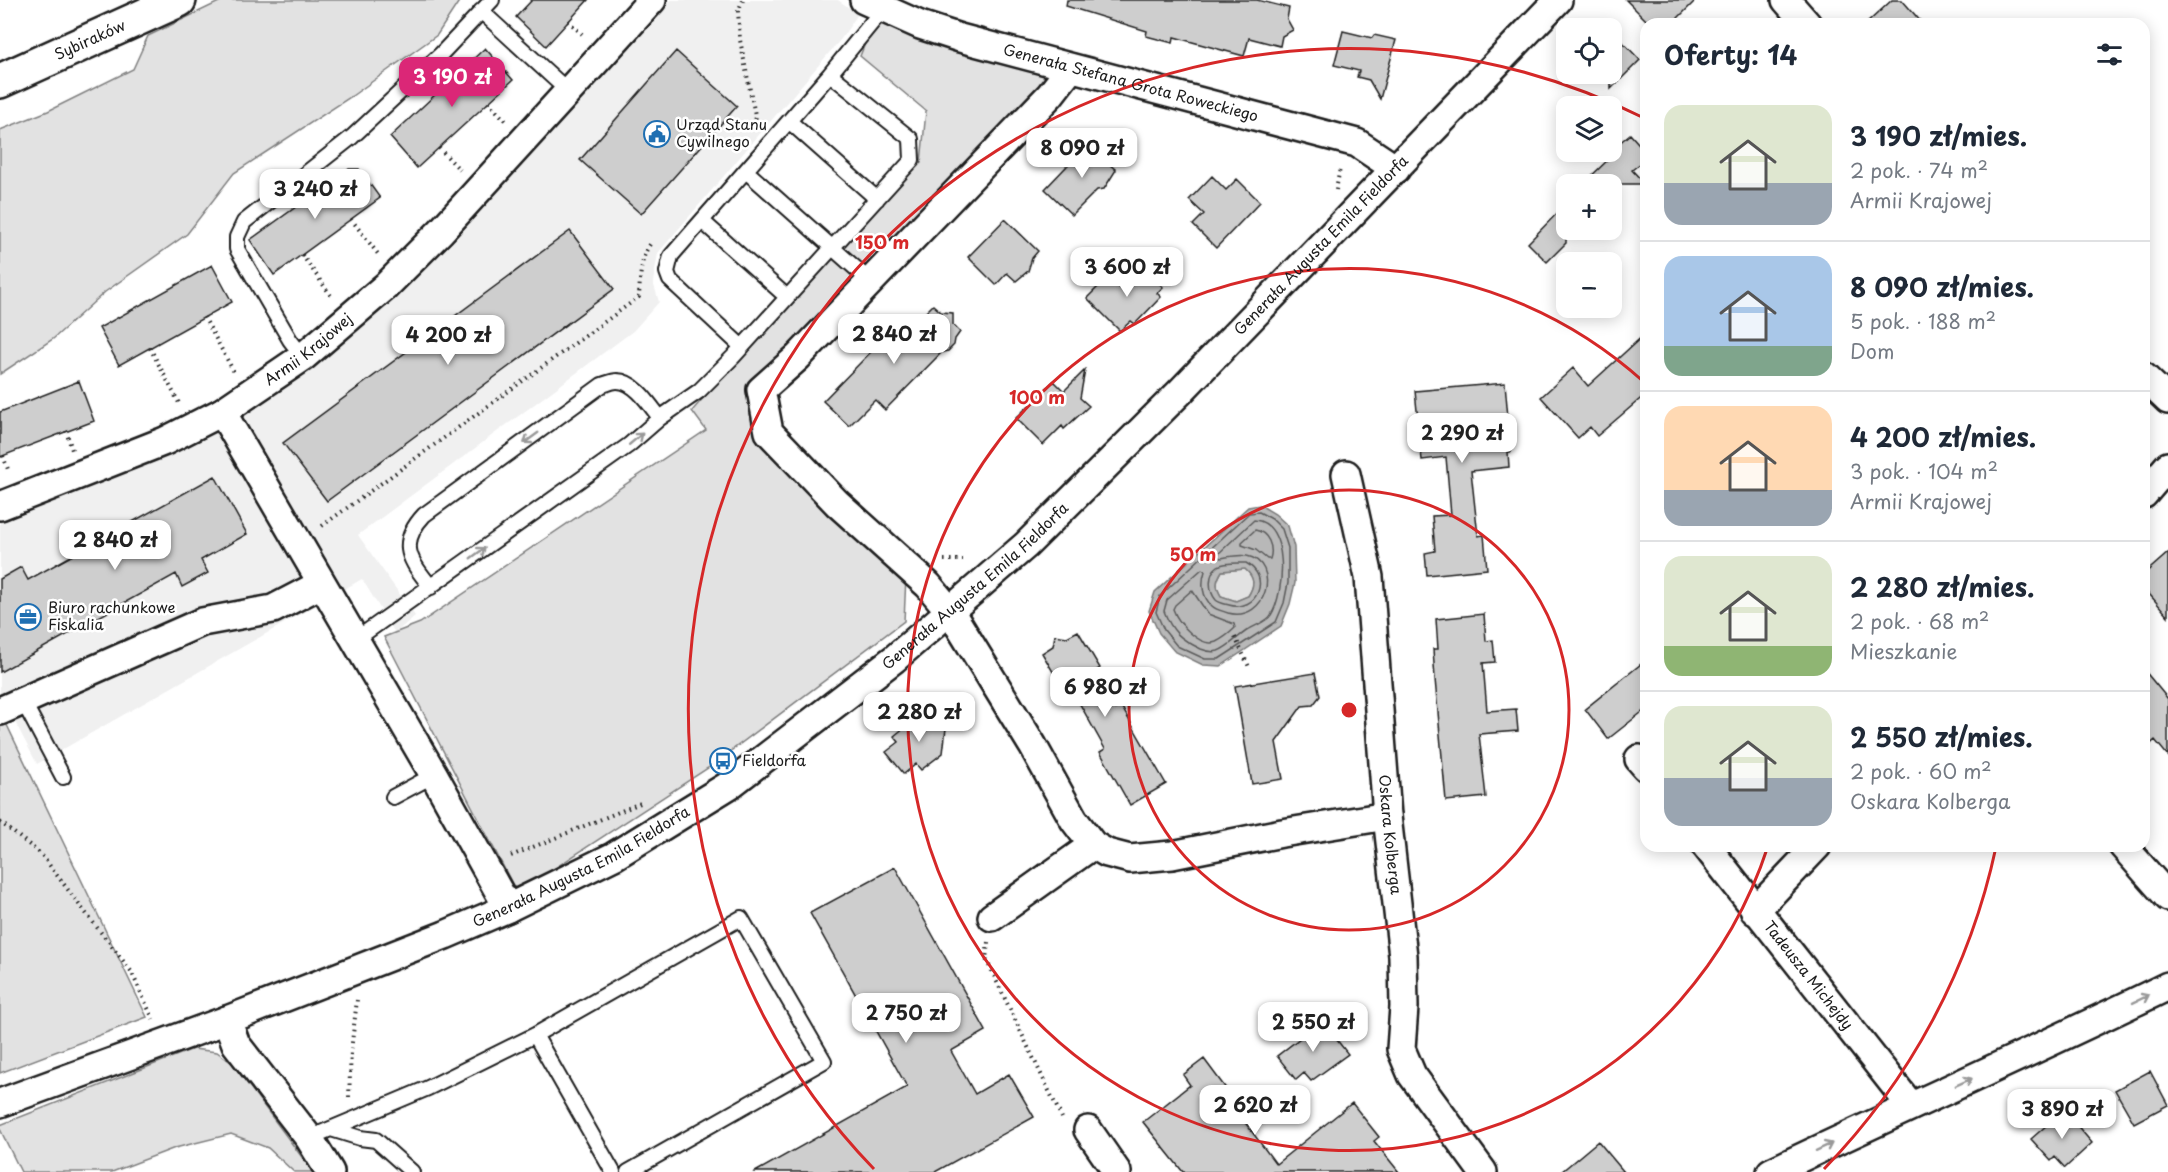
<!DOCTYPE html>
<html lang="pl">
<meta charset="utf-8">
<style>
:root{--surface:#fff;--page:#f2f2f3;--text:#1f2937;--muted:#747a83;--line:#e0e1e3;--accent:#db2777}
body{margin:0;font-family:"Playpen Sans",sans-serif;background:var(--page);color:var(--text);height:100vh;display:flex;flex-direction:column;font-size:22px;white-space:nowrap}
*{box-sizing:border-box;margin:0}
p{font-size:20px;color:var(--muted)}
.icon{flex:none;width:33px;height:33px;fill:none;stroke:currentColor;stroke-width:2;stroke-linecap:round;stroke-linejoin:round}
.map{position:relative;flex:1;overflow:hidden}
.drawer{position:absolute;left:1640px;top:18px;width:510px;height:834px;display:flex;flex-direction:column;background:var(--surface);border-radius:18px;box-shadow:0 3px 15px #0003}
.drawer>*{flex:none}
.buttons{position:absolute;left:1556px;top:18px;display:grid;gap:12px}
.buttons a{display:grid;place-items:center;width:66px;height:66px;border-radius:12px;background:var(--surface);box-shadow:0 3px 15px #0003;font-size:30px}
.price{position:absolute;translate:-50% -51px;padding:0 14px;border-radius:12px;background:#fff;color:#222;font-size:20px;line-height:39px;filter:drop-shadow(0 2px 3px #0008)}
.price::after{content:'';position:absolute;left:50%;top:36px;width:18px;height:14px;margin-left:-9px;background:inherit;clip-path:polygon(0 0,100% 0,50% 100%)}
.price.current{background:var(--accent);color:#fff}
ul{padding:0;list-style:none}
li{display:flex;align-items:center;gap:18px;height:150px;padding:0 24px}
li+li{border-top:2px solid var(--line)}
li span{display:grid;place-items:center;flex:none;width:168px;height:120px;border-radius:18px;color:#555}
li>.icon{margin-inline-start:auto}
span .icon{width:72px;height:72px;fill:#fffc;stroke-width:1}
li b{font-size:26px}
h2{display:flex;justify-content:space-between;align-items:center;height:72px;padding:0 24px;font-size:26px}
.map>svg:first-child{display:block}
</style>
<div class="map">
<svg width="2168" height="1172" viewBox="0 0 2168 1172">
<rect width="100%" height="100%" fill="#fff"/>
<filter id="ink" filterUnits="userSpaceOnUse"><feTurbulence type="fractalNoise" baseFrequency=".0167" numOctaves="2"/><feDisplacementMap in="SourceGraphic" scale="12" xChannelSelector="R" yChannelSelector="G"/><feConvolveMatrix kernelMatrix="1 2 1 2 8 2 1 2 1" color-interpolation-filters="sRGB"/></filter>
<g filter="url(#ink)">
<path fill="#f0f0f0" d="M 671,0 L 838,0 L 858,14 L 841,39 L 658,253 L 653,282 L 659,302 L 633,331 L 358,535 L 415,616 L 395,633 L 362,579 L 37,764 L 14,720 L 0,726 L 0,516 L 294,379 L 450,246 Z"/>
<path fill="#e2e2e2" stroke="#7f7f7f" stroke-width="1.5" d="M 223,0 L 460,0 L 437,35 L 352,96 L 234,173 L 187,234 L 105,292 L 53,339 L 0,374 L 0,130 L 48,111 L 133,69 L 148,36 Z
M 875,19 L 1064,78 L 862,274 L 839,240 L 921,163 L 926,111 L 860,56 Z
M 832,249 L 864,288 L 761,390 L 756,439 L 906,576 L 904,621 L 708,768 L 517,893 L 384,637 L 420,623 L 706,430 L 692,411 Z
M 1245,569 C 1255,578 1255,585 1248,596 L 1236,601 L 1221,596 C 1215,586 1216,581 1222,571 Z
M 6,723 L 147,1017 L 0,1073 L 0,726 Z
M 193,1049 L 217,1052 L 232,1063 L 313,1172 L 294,1172 L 268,1148 L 231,1134 L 175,1148 L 112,1172 L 21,1172 L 0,1129 L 0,1125 Z"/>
<path fill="#b8b8b8" stroke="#7a7a7a" stroke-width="1.5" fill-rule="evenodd" d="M 1260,505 L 1275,514 L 1288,526 L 1294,547 L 1295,583 L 1290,604 L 1281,626 L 1221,666 L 1203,665 L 1174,651 L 1159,633 L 1149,611 L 1155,592 L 1248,507 ZM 1245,569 C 1255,578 1255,585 1248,596 L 1236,601 L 1221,596 C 1215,586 1216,581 1222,571 Z"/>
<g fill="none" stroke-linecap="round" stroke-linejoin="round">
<path stroke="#5a5a5a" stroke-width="1.5" d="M 1259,512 L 1272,519 L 1282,529 L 1288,548 L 1288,583 L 1284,603 L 1276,622 L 1219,659 L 1205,659 L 1177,646 L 1164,630 L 1156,612 L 1160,596 L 1249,513 Z
M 1254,520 C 1290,522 1285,593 1271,615 C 1267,622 1255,625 1248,630 C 1238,636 1229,647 1218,651 C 1212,653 1206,651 1201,649 C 1180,639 1172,632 1164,611 L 1167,600 L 1202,569 L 1205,571 C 1201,583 1202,597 1212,606 C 1216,610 1223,611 1228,613 C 1268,623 1281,563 1247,556 C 1239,554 1228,557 1220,558 L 1217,555 Z
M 1255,530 C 1268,532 1274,547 1270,559 L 1267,559 L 1256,550 L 1242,545 L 1242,542 Z
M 1246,563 C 1272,577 1257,613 1229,605 C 1225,604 1219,603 1216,600 C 1208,591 1208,573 1218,566 C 1224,562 1239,563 1246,563 Z
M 1192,590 L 1208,614 L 1234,624 L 1235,628 C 1230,633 1222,639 1216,642 C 1200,648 1178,623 1173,609 L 1175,605 Z"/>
</g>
<path fill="#cecece" stroke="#1c1c1c" stroke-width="1.5" d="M 532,0 L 588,0 L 546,46 L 516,17 Z
M 1067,0 L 1257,0 L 1289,8 L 1287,19 L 1293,30 L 1282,36 L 1280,46 L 1249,38 L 1244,56 L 1174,37 L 1173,43 L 1146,36 L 1147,31 L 1066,6 Z
M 1626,0 L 1696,0 L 1672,24 L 1650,24 Z
M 1892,0 L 1902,0 L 1923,24 L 1866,24 Z
M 1611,30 L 1640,60 L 1611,89 Z
M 1343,31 L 1372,38 L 1374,35 L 1396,40 L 1380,99 L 1369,80 L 1357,77 L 1359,71 L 1334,65 Z
M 485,48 L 513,80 L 417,168 L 390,137 Z
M 676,51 L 737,106 L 641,214 L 580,160 Z
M 1630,134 L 1646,152 L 1646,159 L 1632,170 L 1645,184 L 1583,184 L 1611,157 L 1611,150 Z
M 1088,144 L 1097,151 L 1107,152 L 1108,163 L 1116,170 L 1104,189 L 1097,190 L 1072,215 L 1045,189 Z
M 349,169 L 359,169 L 380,198 L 274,275 L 250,240 Z
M 1212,176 L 1226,190 L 1237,179 L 1260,202 L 1216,248 L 1193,225 L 1204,214 L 1189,200 Z
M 1566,204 L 1566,243 L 1547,262 L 1528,243 Z
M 1005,219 L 1038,251 L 1032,258 L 1028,271 L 1016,281 L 1007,273 L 996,285 L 968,257 Z
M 570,231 L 614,289 L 327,501 L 283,443 Z
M 212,265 L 232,302 L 119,365 L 99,328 Z
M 1141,265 L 1163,287 L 1157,293 L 1161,297 L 1135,324 L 1131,321 L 1120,331 L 1087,298 L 1108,277 L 1120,288 Z
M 933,305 L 941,312 L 953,313 L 953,325 L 960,332 L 955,339 L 954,345 L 948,351 L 942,352 L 885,410 L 875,400 L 849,426 L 823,401 L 904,318 L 912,326 Z
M 1646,333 L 1646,394 L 1597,436 L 1590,427 L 1578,438 L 1541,397 L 1573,368 L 1588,386 Z
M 1085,370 L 1080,398 L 1089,406 L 1064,429 L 1062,426 L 1043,445 L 1016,418 L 1054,381 L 1064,391 Z
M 79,381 L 94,421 L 0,457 L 0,412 Z
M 1505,383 L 1511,452 L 1508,452 L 1509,467 L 1471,471 L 1478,536 L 1484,535 L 1487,569 L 1427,575 L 1425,553 L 1435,551 L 1432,516 L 1451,515 L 1446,457 L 1422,460 L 1415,391 Z
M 215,476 L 247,534 L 201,560 L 208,573 L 182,587 L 176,574 L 0,672 L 0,579 L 21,567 L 28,580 Z
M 2168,553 L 2168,616 L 2144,588 L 2144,574 Z
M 1484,614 L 1486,641 L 1493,640 L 1495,662 L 1483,663 L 1487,711 L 1516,709 L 1518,731 L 1479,734 L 1486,797 L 1446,801 L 1435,679 L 1433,649 L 1438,649 L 1436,619 Z
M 1078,631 L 1100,668 L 1094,672 L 1115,709 L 1121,706 L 1166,784 L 1130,805 L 1100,752 L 1105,749 L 1077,699 L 1068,686 L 1063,689 L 1042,653 L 1053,646 L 1055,635 L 1067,637 Z
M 1646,660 L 1646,709 L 1608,739 L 1585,709 Z
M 2144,670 L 2168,699 L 2168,756 L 2155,740 L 2144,750 Z
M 1315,673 L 1320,696 L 1313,705 L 1302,706 L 1276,742 L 1283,779 L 1252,784 L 1235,686 Z
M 927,709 L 936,720 L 947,720 L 943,753 L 921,770 L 916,764 L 904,774 L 886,752 L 899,742 L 894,736 Z
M 895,867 L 986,1031 L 951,1051 L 975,1094 L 1009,1074 L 1034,1117 L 935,1172 L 755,1172 L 907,1087 L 810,913 Z
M 1322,1021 L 1348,1054 L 1311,1081 L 1304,1073 L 1296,1080 L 1277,1056 Z
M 1204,1059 L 1236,1102 L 1232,1105 L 1276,1164 L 1352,1103 L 1379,1137 L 1374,1141 L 1399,1172 L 1183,1172 L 1143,1122 L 1190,1085 L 1183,1075 Z
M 2150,1071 L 2168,1105 L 2134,1123 L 2115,1090 Z
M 2064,1110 L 2092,1143 L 2065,1168 L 2055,1157 L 2051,1161 L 2031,1139 Z
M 1598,1141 L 1624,1172 L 1561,1172 Z"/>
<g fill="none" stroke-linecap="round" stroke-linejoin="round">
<defs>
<path id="service" d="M 481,11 L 569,92
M 830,74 L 883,9
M 789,121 L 877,199
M 746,171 L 870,281
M 702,221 L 787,297
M 303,357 L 290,340 L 237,249 L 237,237 L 244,222 L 352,137 L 442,53 L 492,0
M 660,418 L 699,391 L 733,357 L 912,160 L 911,139 L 830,74 L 671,256 L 667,272 L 670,280 L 742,347
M 355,640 L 629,445 L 660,418 C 650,405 635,381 617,381 C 612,381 606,384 602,385 L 424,515 C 397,544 410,561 431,587
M 23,701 L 63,777
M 393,797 L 434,775
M 535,1035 L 613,1172
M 331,1129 L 360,1138 L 376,1140 L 412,1172
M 309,1138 L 428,1088 L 535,1035 L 741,918 L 824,1061 L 628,1172"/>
<g id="minor">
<path id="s1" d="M 864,0 L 920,25 L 960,38 L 1357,143 L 1396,169"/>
<path d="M 1786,0 L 1807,24"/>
<path d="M 1071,68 L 1050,95 L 798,357 L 761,390 L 769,432 L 837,503 L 928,585 L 950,611 L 1033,746 L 1074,820 L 1093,845 L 1107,853 L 1130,859 L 1172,855 L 1282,833 L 1387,816"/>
<path d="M 2144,377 L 2168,400"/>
<path d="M 222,412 L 434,775 L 508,908"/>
<path id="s2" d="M 1346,474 L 1369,577 L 1387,816 L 1403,956 L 1404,1007 L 1401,1049 L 1412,1075 L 1483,1172"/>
<path d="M 2144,494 L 2168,466"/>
<path id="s3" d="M 0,506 L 165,441 L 222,412 L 303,357 L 386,286 L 441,231 L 652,0"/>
<path d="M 0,711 L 202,622 L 273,609 L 321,584"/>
<path d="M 1639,759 L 1646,767"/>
<path id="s4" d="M 1706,846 L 1911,1106"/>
<path d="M 2123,846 L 2168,897"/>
<path d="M 1755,911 L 1817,846"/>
<path d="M 992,917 L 1093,845"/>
<path d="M 227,1020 L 236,1044 L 309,1138 L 330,1172"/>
<path id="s5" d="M 0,1103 L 227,1020 L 445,935 L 508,908 L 614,856 L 731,784 L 894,659 L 1026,545 L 1179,393 L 1558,0"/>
<path d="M 1088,1130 L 1117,1172"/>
<path d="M 1771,1172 C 1903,1109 2037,1050 2168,986"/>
</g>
<g id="tertiary">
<path id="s6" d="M 0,81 L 179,0"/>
</g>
</defs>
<use href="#service" stroke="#1c1c1c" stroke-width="18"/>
<use href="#minor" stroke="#1c1c1c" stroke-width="32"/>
<use href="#tertiary" stroke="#1c1c1c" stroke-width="38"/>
<path stroke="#1c1c1c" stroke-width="4" stroke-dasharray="1.5 4.5" stroke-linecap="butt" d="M 743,0 L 738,11 L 740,40 L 757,125
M 568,21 L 582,34
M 488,102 L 506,121
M 439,148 L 460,170
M 1336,190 L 1340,168
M 351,219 L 378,254
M 302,255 L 332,297
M 204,317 L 234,372
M 150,348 L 179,403
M 66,431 L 72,450
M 3,456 L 9,472
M 322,526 L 639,297 C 640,280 640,255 652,242
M 944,560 L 963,560
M 1235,637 L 1250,669
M 0,822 L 41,854 L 78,903 L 131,971 L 153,1019
M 511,856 L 643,802
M 988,942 L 986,959 L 1062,1118
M 349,1097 L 351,1051 L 357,1000"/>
<use href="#service" stroke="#fff" stroke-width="14"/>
<use href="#minor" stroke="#fff" stroke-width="27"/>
<use href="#tertiary" stroke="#fff" stroke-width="33"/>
</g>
<defs><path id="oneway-shaft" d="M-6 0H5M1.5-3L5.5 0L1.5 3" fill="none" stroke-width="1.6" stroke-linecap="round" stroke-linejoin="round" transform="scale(1.5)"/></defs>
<g stroke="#999">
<use href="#oneway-shaft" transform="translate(531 438) rotate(144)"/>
<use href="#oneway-shaft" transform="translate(636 439) rotate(-40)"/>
<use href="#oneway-shaft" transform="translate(478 553) rotate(-36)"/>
<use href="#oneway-shaft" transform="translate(2141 999) rotate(-26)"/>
<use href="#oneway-shaft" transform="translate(1964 1082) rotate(-24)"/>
<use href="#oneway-shaft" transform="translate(1824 1147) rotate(-25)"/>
</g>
</g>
<g fill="none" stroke="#d62828" stroke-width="3">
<circle cx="1349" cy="710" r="220"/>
<path d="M1768 846A441 441 0 1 1 1644 382"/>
<path d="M1996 847A661 661 0 0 1 1824 1169M874 1169A661 661 0 0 1 1644 118"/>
</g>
<defs>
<symbol id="civic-ring" viewBox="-11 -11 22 22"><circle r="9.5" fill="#fff" stroke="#1f6fb2" stroke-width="1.5"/><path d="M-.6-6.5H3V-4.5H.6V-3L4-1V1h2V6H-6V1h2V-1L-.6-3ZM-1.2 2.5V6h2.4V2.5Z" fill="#1f6fb2"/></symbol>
<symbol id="office-ring" viewBox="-11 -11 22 22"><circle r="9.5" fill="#fff" stroke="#1f6fb2" stroke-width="1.5"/><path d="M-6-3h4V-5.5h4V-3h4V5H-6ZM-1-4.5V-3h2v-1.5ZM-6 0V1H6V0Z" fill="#1f6fb2"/></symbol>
<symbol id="bus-ring" viewBox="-11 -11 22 22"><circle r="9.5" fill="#fff" stroke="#1f6fb2" stroke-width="1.5"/><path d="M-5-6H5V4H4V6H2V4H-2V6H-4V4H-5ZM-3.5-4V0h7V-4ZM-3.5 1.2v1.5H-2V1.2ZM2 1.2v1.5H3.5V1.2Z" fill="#1f6fb2"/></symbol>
</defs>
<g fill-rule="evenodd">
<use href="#civic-ring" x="642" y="119" width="30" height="30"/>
<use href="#office-ring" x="13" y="602" width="30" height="30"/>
<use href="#bus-ring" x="708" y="746" width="30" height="30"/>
</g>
<g text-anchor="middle" stroke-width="5" stroke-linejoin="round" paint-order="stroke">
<g font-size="15" fill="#1c1c1c" stroke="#fff">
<text dy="5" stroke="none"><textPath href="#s6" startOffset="99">Sybiraków</textPath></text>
<text dy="5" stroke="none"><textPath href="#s1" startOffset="280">Generała Stefana Grota Roweckiego</textPath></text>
<text dy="5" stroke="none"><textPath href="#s5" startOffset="1600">Generała Augusta Emila Fieldorfa</textPath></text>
<text dy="5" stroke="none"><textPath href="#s3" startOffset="348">Armii Krajowej</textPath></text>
<text dy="5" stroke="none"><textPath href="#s5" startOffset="1114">Generała Augusta Emila Fieldorfa</textPath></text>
<text dy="5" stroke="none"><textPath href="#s2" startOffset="364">Oskara Kolberga</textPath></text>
<text dy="5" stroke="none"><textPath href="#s5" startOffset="628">Generała Augusta Emila Fieldorfa</textPath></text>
<text dy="5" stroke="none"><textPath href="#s4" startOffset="165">Tadeusza Michejdy</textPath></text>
</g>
<g font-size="15" fill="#1c1c1c" stroke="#fff" text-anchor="start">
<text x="676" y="130">Urząd Stanu<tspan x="676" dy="17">Cywilnego</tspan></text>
<text x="48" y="613">Biuro rachunkowe<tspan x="48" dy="17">Fiskalia</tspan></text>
<text x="742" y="766">Fieldorfa</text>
</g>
</g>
<circle cx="1349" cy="710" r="9" fill="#d62828" stroke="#fff" stroke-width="3"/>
<g font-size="18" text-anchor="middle" font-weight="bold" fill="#d62828" stroke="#fff" stroke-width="5" stroke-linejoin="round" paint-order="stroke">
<text x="882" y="249">150 m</text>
<text x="1037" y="404">100 m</text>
<text x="1193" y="561">50 m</text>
</g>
</svg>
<div class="buttons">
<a><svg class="icon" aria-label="locate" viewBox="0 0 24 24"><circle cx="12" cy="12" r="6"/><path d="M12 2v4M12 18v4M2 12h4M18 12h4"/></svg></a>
<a><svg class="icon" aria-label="layers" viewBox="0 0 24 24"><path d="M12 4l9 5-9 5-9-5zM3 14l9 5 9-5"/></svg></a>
<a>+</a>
<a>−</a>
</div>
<b class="price current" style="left:452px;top:108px">3 190 zł</b>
<b class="price" style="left:1082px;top:179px">8 090 zł</b>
<b class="price" style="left:315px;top:220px">3 240 zł</b>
<b class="price" style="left:1127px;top:298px">3 600 zł</b>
<b class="price" style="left:894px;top:365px">2 840 zł</b>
<b class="price" style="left:448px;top:366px">4 200 zł</b>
<b class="price" style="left:1462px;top:464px">2 290 zł</b>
<b class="price" style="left:115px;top:571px">2 840 zł</b>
<b class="price" style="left:1105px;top:718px">6 980 zł</b>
<b class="price" style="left:919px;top:743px">2 280 zł</b>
<b class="price" style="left:906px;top:1044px">2 750 zł</b>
<b class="price" style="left:1313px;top:1053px">2 550 zł</b>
<b class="price" style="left:1255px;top:1136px">2 620 zł</b>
<b class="price" style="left:2062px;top:1140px">3 890 zł</b>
<section class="drawer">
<h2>Oferty: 14<svg class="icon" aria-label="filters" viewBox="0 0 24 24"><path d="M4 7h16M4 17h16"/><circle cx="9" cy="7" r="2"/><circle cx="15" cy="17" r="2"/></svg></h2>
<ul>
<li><span style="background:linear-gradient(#dfe7d0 65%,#9aa5b1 0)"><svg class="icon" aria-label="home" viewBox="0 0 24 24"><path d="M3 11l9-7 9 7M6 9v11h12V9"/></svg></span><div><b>3 190 zł/mies.</b><p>2 pok. · 74 m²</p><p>Armii Krajowej</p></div></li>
<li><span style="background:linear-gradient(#a9c7e8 75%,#7fa58c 0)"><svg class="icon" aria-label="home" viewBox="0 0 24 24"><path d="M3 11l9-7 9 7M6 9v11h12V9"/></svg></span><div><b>8 090 zł/mies.</b><p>5 pok. · 188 m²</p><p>Dom</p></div></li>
<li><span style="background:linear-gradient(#ffd9b3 70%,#9aa5b1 0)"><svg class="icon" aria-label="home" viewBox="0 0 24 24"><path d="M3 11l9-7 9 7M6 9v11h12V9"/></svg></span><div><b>4 200 zł/mies.</b><p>3 pok. · 104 m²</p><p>Armii Krajowej</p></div></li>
<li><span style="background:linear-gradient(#dfe7d0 75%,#8fb573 0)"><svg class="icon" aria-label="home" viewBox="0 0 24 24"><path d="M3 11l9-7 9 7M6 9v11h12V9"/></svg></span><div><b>2 280 zł/mies.</b><p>2 pok. · 68 m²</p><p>Mieszkanie</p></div></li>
<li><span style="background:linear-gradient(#dfe7d0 60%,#9aa5b1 0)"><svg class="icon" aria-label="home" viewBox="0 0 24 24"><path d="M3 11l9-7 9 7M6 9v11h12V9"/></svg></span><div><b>2 550 zł/mies.</b><p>2 pok. · 60 m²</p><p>Oskara Kolberga</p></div></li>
</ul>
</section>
</div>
